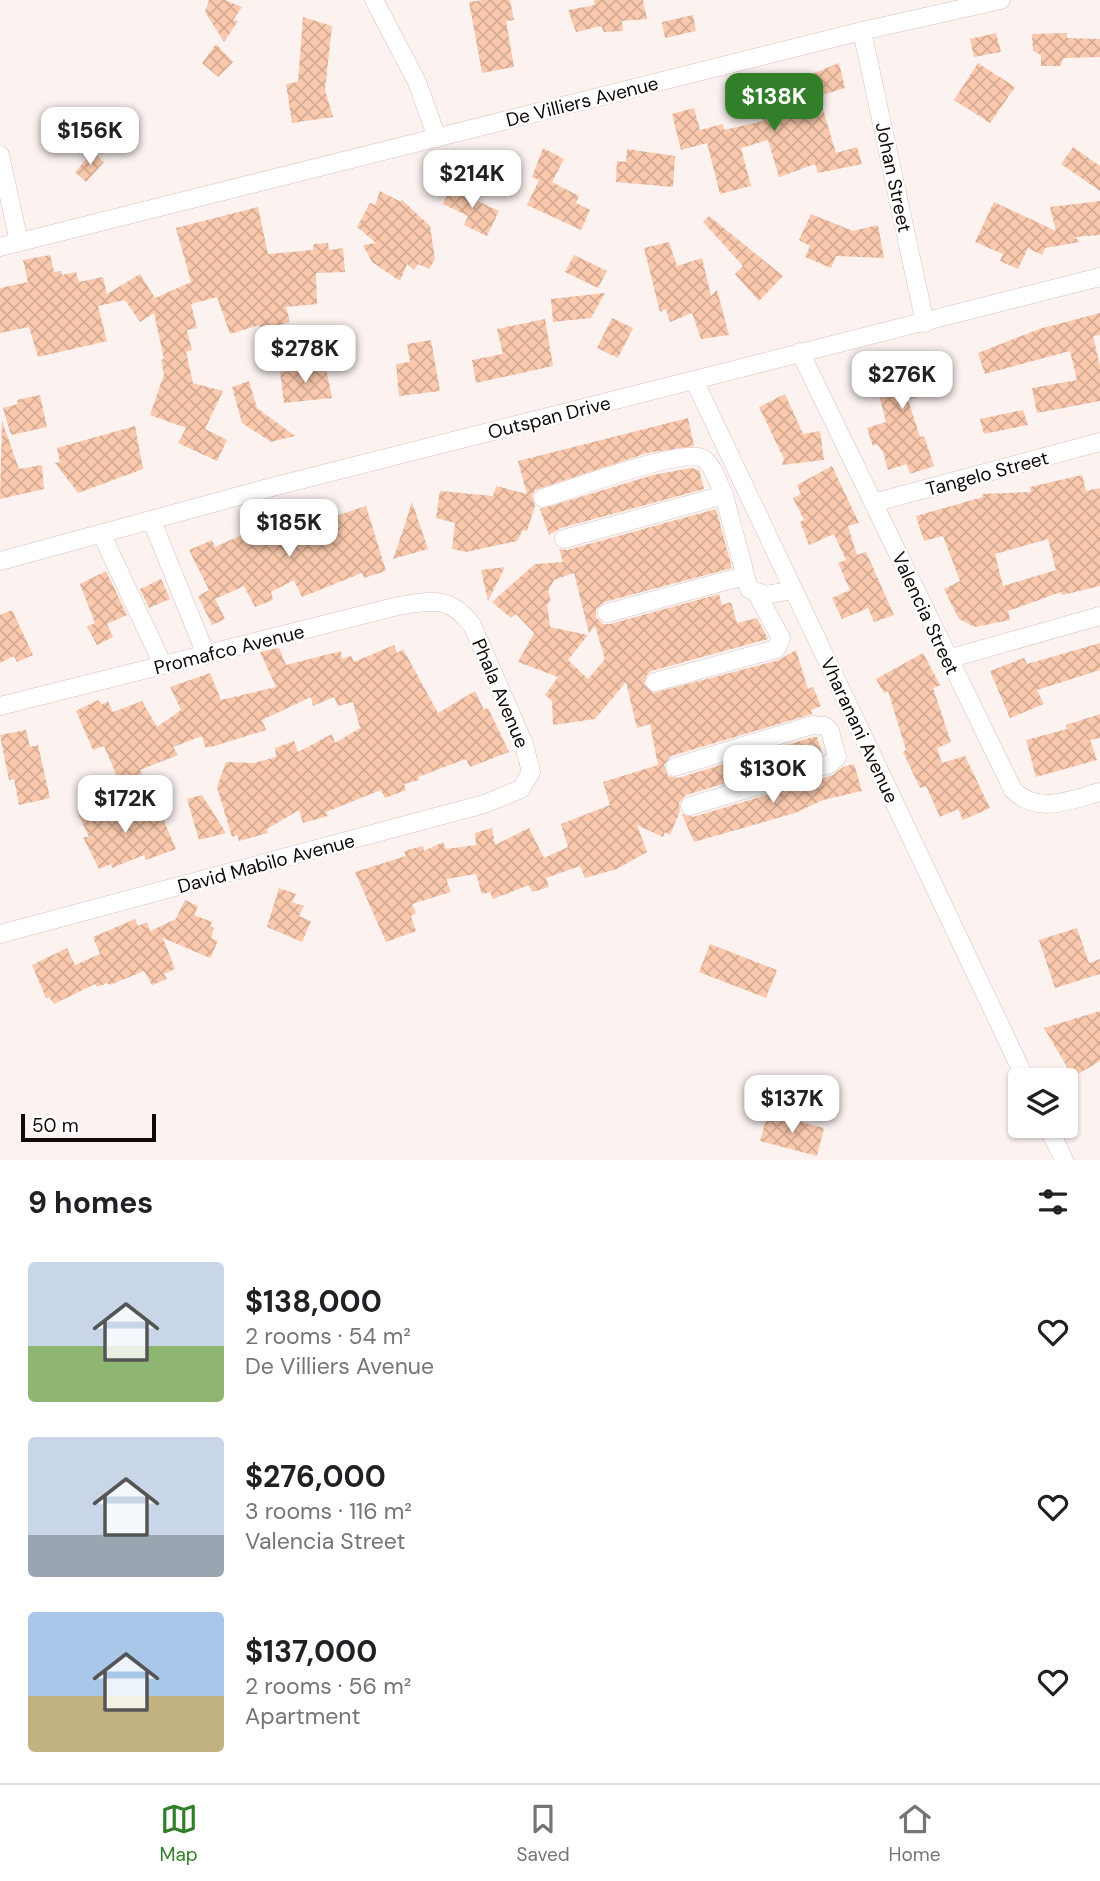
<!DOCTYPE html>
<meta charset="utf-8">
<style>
:root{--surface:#fff;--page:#f6f6f6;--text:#202124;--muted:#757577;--line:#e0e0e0;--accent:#327f29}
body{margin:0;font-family:"DM Sans",sans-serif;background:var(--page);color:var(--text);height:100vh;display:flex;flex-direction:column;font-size:26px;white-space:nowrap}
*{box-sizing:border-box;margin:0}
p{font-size:23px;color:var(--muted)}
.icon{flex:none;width:38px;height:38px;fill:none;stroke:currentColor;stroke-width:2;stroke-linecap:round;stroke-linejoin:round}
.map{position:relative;height:1160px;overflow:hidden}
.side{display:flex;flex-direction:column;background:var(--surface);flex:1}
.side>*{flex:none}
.buttons{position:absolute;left:1008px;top:1068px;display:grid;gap:14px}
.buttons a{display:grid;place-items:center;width:70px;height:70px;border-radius:7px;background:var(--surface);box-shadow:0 2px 5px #0004;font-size:35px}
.scale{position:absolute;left:21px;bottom:18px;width:135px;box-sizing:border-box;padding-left:7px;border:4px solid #100908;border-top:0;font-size:19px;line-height:24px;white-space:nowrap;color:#100908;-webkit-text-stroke:5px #fff;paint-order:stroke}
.price{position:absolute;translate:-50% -60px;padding:0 16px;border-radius:14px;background:#fff;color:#222;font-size:23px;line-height:46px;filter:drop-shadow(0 2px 4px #0008)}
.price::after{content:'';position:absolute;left:50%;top:42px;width:21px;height:16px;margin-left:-10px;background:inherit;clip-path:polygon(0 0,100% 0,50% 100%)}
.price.on{background:var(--accent);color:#fff}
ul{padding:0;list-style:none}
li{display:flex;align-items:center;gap:21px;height:175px;padding:0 28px}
li span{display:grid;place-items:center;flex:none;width:196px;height:140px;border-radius:7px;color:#555}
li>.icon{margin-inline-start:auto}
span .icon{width:84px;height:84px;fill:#fffc;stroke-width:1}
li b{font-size:30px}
h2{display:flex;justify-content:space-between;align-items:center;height:84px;padding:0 28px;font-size:30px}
.dock{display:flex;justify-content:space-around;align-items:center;height:98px;border-top:2px solid var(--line);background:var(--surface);font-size:19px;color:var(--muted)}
.dock a{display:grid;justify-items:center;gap:4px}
.dock .on{color:var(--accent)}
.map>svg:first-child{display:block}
</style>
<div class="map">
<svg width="1100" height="1160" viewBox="0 0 1100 1160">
<defs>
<pattern id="building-cross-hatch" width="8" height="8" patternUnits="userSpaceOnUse" patternTransform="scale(1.75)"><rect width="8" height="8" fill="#fac9ad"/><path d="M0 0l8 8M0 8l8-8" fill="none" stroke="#d5ab93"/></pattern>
</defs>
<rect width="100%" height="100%" fill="#fcf3f1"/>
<path fill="url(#building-cross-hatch)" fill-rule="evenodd" d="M 209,0 L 225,0 L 242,7 L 233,20 L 238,21 L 224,42 L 205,12 Z
M 482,0 L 510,0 L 514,20 L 506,21 L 514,67 L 482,73 L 469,2 Z
M 594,0 L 643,0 L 647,19 L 622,21 L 623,31 L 604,32 L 601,26 L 576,32 L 568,10 L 595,5 Z
M 693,15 L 696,31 L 665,38 L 662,22 Z
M 303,17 L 332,26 L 325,90 L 333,117 L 292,123 L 286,84 L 298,82 Z
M 996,33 L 1001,52 L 974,57 L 970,39 Z
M 1067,33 L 1067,38 L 1100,39 L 1100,57 L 1064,58 L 1060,66 L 1041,66 L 1041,55 L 1033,51 L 1032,34 Z
M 216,44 L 233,62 L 218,77 L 202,63 Z
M 839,63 L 845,88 L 819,96 L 836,153 L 857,147 L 862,164 L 818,173 L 815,164 L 779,177 L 768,140 L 741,148 L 751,186 L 720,194 L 707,143 L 681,150 L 672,114 L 694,108 L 700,130 L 723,124 L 724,130 L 763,121 L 757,98 L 804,84 L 802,78 Z
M 978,63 L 1015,87 L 990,123 L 954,100 Z
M 1073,147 L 1100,166 L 1100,191 L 1061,164 Z
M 543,148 L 564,159 L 552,182 L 579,196 L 576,203 L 590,210 L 581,230 L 527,205 L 539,180 L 532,177 Z
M 627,149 L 675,156 L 673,187 L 616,182 L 617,161 L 626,162 Z
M 93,152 L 104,162 L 86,182 L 75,172 Z
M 452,185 L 469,192 L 467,196 L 499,211 L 487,236 L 464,225 L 468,216 L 443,204 Z
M 380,191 L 401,202 L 402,200 L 430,226 L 435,259 L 429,269 L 418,264 L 414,270 L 407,264 L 400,281 L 372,262 L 363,245 L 376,243 L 357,227 L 370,203 L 375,205 Z
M 1100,201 L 1100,235 L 1075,237 L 1080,242 L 1045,248 L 1042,255 L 1028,248 L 1018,269 L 1000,261 L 1003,254 L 975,242 L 994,202 L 1056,231 L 1050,207 Z
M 258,207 L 268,254 L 313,250 L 314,244 L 328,243 L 329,250 L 343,248 L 345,272 L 316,273 L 317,304 L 286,307 L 290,322 L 261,330 L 259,325 L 230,334 L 217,297 L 191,304 L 197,328 L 187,330 L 192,350 L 186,352 L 193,383 L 223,391 L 205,429 L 227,440 L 217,461 L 178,443 L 186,428 L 150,415 L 164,374 L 161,360 L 164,359 L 154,313 L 140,322 L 125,300 L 98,306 L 107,341 L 38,357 L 29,327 L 0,333 L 0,288 L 28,282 L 23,260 L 50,255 L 54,272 L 61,271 L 62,275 L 76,272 L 79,282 L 103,277 L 107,294 L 140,274 L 155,298 L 191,282 L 176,228 Z
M 811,214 L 853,231 L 878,225 L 884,258 L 836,256 L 831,268 L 805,257 L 810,246 L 799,240 Z
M 709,216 L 783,276 L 759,301 L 735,274 L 743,266 L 703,222 Z
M 669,242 L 677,266 L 702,258 L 711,296 L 717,290 L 729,335 L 701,339 L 692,313 L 670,322 L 666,309 L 660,312 L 644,248 Z
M 574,255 L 607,271 L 598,288 L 565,272 Z
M 605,293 L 591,318 L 553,322 L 551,299 Z
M 1100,313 L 1100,335 L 1093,336 L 1100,366 L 1100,401 L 1037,413 L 1032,388 L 1077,380 L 1070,351 L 985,374 L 978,353 L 1039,329 Z
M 612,318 L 633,328 L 618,358 L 597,348 Z
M 545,319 L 553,366 L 476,383 L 472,360 L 503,354 L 497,329 Z
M 431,340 L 440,391 L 399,396 L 396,364 L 410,362 L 407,344 Z
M 931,353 L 939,383 L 916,389 L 918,397 L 908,400 L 920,437 L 924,436 L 934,466 L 910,474 L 907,464 L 888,470 L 883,452 L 877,444 L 873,446 L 867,428 L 886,422 L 871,365 Z
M 326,368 L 332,398 L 284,403 L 280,372 Z
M 249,381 L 257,408 L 295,436 L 271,442 L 242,423 L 232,387 Z
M 785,394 L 803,434 L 820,431 L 824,460 L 782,465 L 784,459 L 759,407 Z
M 40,395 L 47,427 L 11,435 L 3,408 L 18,404 L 17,400 Z
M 1023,410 L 1028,425 L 984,434 L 980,419 Z
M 688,418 L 694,446 L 647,453 L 535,490 L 532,496 L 535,506 L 527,531 L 523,530 L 517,541 L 466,552 L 452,549 L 455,523 L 436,518 L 440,491 L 493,496 L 496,486 L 527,494 L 518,461 Z
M 2,421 L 19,469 L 42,465 L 44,489 L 0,499 Z
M 135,426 L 143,469 L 78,493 L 55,463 L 60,462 L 57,448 Z
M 832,466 L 859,523 L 848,526 L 857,555 L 866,552 L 894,615 L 874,622 L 868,608 L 842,619 L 832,598 L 850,590 L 838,563 L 846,560 L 834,534 L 809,545 L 800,522 L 804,520 L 793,498 L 801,494 L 797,485 Z
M 691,468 L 699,470 L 704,489 L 561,528 L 549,535 L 540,509 L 653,475 Z
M 1082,475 L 1086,491 L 1100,488 L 1100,586 L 1062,595 L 1061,592 L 1008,611 L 1010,620 L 975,627 L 959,619 L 944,589 L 960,581 L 943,536 L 924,541 L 916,516 L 983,497 L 982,494 L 1031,492 L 1030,487 ZM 1048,539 L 1056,570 L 1003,586 L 995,554 Z
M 412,502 L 428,549 L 393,559 L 404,527 Z
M 366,506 L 386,571 L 364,578 L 362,573 L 302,597 L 294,580 L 271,592 L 273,600 L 255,607 L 244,586 L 215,599 L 225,619 L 212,625 L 198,596 L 209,590 L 189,550 L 212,540 L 215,547 L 255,529 L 257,535 L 308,512 L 314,523 Z
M 716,509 L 732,568 L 604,602 L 596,609 L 596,617 L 603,624 L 610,624 L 719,594 L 722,605 L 731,602 L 737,623 L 757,618 L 768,639 L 651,671 L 647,675 L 644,684 L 653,693 L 779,660 L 796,650 L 808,689 L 813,687 L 821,706 L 811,710 L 812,714 L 671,756 L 664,765 L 668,776 L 678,778 L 813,737 L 817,737 L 822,754 L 686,795 L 679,803 L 680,811 L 670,835 L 665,832 L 663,837 L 637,825 L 647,852 L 617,869 L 585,878 L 580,866 L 546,878 L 549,887 L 532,892 L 529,885 L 493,899 L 490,892 L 482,894 L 476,874 L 446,879 L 451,892 L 412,904 L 416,913 L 411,916 L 416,931 L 386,942 L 355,872 L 406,856 L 404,851 L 423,846 L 424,851 L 443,842 L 446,849 L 476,845 L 475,833 L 492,828 L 495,845 L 529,828 L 544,858 L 568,847 L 561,824 L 610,805 L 603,782 L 658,765 L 650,724 L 637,728 L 626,682 L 595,719 L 553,725 L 552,701 L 545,695 L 558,677 L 518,662 L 534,633 L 516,614 L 511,618 L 492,602 L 535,564 L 563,562 L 559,549 L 567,550 ZM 574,573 L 589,633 L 595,626 L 605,659 L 588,679 L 568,660 L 588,635 L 550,627 L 547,604 L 551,601 L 548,591 L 554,580 Z
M 505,567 L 488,601 L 481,570 Z
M 106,571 L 127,615 L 107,624 L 113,637 L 97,645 L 87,627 L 95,623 L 80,584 Z
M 161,579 L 170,599 L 149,608 L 140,589 Z
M 12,610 L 33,655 L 17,662 L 14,656 L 0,663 L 0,615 Z
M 1100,643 L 1100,670 L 1037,690 L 1044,704 L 1010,718 L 990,671 L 1024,658 L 1027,664 Z
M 394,645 L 397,653 L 403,649 L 438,713 L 475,691 L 484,710 L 488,708 L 509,752 L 470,767 L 466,759 L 418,777 L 419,780 L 404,784 L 406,790 L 385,798 L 381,790 L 326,812 L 328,816 L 303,823 L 299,810 L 267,829 L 268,833 L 239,841 L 237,835 L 232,837 L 217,787 L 226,762 L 254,763 L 276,757 L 275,748 L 294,741 L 298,752 L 332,734 L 335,743 L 360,728 L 353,702 L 338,706 L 334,697 L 313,706 L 311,697 L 262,720 L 266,730 L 211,747 L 205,747 L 202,736 L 173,747 L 178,755 L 140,770 L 143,776 L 120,783 L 104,746 L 93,750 L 76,711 L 98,700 L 102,705 L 108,701 L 113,712 L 142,701 L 157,727 L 181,710 L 170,687 L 210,673 L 221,700 L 276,687 L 260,652 L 279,648 L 286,665 L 341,651 L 342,659 L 351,656 L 354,662 Z
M 923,653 L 940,685 L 933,688 L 951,742 L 937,748 L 942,763 L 965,756 L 990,808 L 963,820 L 958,809 L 940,817 L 926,786 L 920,788 L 903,752 L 906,750 L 888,691 L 884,693 L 876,679 Z
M 1100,714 L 1100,738 L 1090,740 L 1097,760 L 1036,777 L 1026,740 L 1067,729 L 1066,725 Z
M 26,730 L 30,747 L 38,745 L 50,798 L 19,805 L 14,779 L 9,780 L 0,735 Z
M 854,764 L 862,791 L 823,800 L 795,813 L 694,842 L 682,814 L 693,817 L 833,775 L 843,767 Z
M 202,795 L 226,833 L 199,840 L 187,799 Z
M 101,800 L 112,821 L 156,803 L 176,849 L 146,860 L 144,855 L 112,868 L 111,864 L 99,869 L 83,837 L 89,837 L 77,811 Z
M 279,888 L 296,894 L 292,902 L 304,906 L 299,916 L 311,921 L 302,942 L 267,927 Z
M 185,900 L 198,906 L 194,915 L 212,922 L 210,926 L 214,928 L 211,938 L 218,941 L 210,958 L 163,938 L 175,969 L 164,974 L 167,979 L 152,985 L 144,971 L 110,985 L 107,983 L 97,987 L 95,984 L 54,1004 L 49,997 L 46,998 L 32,965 L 67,948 L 75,965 L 100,954 L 93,937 L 135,919 L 138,926 L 147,922 L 150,931 L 176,919 Z
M 1077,928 L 1089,963 L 1100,959 L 1100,974 L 1055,988 L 1039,940 Z
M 710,944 L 777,970 L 766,998 L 699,972 Z
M 1100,1011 L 1100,1061 L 1073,1077 L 1044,1028 Z
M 768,1113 L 824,1128 L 817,1156 L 760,1141 Z"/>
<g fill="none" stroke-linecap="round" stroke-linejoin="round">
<defs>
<path id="minor" d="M 374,0 L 417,82 L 437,138
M 862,31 L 925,323
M 0,155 L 19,242
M 0,247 L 862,31 L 1001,0
M 800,352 L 1013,790 C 1038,815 1070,800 1100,792
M 694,380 L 1026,1080
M 543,498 C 569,490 682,448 702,458 C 712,462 719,485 724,495
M 873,503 L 1100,442
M 152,521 L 206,655
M 102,535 L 163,665
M 564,539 L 724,495 L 749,589 L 765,595 L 794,590
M 0,561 L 272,487 L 1100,277
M 607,613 L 744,576
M 948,659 L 1100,616
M 655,682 L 776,649 L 781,638 L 757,594
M 0,706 L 398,606 C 433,601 449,595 472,625 L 524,744 L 531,772 L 521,789 L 484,804 L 0,934
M 675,767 L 812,725 L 825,726 L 830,731 L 837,757 L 830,764 L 690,806
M 1047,1125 L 1064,1160"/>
</defs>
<use href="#minor" stroke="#d7c1bd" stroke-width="19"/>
<use href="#minor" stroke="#fff" stroke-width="18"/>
</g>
<g text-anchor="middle" stroke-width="5" stroke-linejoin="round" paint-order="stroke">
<g font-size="19" fill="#100908" stroke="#fff">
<text transform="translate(582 101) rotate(-14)" y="7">De Villiers Avenue</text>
<text transform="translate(894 177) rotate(78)" y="7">Johan Street</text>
<text transform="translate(549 417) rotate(-14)" y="7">Outspan Drive</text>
<text transform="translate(987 473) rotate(-15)" y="7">Tangelo Street</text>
<text transform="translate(926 613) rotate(65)" y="7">Valencia Street</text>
<text transform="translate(229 649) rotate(-14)" y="7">Promafco Avenue</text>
<text transform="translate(501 693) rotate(67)" y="7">Phala Avenue</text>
<text transform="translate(860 730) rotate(65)" y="7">Vharanani Avenue</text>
<text transform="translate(266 863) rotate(-15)" y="7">David Mabilo Avenue</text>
</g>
</g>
</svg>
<div class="buttons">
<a><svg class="icon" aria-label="layers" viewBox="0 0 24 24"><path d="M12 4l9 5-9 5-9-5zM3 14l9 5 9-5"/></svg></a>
</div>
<div class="scale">50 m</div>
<b class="price on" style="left:774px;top:133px">$138K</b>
<b class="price" style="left:90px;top:167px">$156K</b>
<b class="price" style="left:472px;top:210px">$214K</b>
<b class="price" style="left:305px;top:385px">$278K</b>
<b class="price" style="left:902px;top:411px">$276K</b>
<b class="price" style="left:289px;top:559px">$185K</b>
<b class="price" style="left:773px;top:805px">$130K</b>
<b class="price" style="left:125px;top:835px">$172K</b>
<b class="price" style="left:792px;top:1135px">$137K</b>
</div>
<section class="side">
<h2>9 homes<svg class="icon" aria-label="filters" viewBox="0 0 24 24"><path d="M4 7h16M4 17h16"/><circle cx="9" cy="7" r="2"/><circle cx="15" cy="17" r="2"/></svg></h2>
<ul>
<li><span style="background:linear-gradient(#c9d6e8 60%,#8fb573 0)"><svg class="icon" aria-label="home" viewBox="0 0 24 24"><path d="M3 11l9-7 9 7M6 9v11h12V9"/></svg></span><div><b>$138,000</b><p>2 rooms · 54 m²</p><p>De Villiers Avenue</p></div><svg class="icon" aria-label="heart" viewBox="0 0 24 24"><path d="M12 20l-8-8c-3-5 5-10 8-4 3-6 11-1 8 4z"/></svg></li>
<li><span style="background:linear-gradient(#c9d6e8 70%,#9aa5b1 0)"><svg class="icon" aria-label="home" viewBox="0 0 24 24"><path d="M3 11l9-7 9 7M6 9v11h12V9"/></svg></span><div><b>$276,000</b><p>3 rooms · 116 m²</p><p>Valencia Street</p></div><svg class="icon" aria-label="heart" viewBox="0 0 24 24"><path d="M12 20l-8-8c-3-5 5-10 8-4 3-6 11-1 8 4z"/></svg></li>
<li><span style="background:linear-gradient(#a9c7e8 60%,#c2b280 0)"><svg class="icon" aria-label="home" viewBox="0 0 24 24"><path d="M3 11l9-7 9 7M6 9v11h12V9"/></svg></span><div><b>$137,000</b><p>2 rooms · 56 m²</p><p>Apartment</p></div><svg class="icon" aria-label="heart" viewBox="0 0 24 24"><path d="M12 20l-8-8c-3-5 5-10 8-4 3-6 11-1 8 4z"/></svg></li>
</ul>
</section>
<nav class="dock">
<a class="on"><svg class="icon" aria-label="map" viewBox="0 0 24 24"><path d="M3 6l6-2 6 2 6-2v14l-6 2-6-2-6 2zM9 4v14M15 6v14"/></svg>Map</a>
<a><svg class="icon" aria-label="saved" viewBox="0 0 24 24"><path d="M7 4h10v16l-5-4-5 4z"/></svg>Saved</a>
<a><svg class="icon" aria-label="home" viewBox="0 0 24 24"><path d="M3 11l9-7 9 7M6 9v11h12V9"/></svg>Home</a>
</nav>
